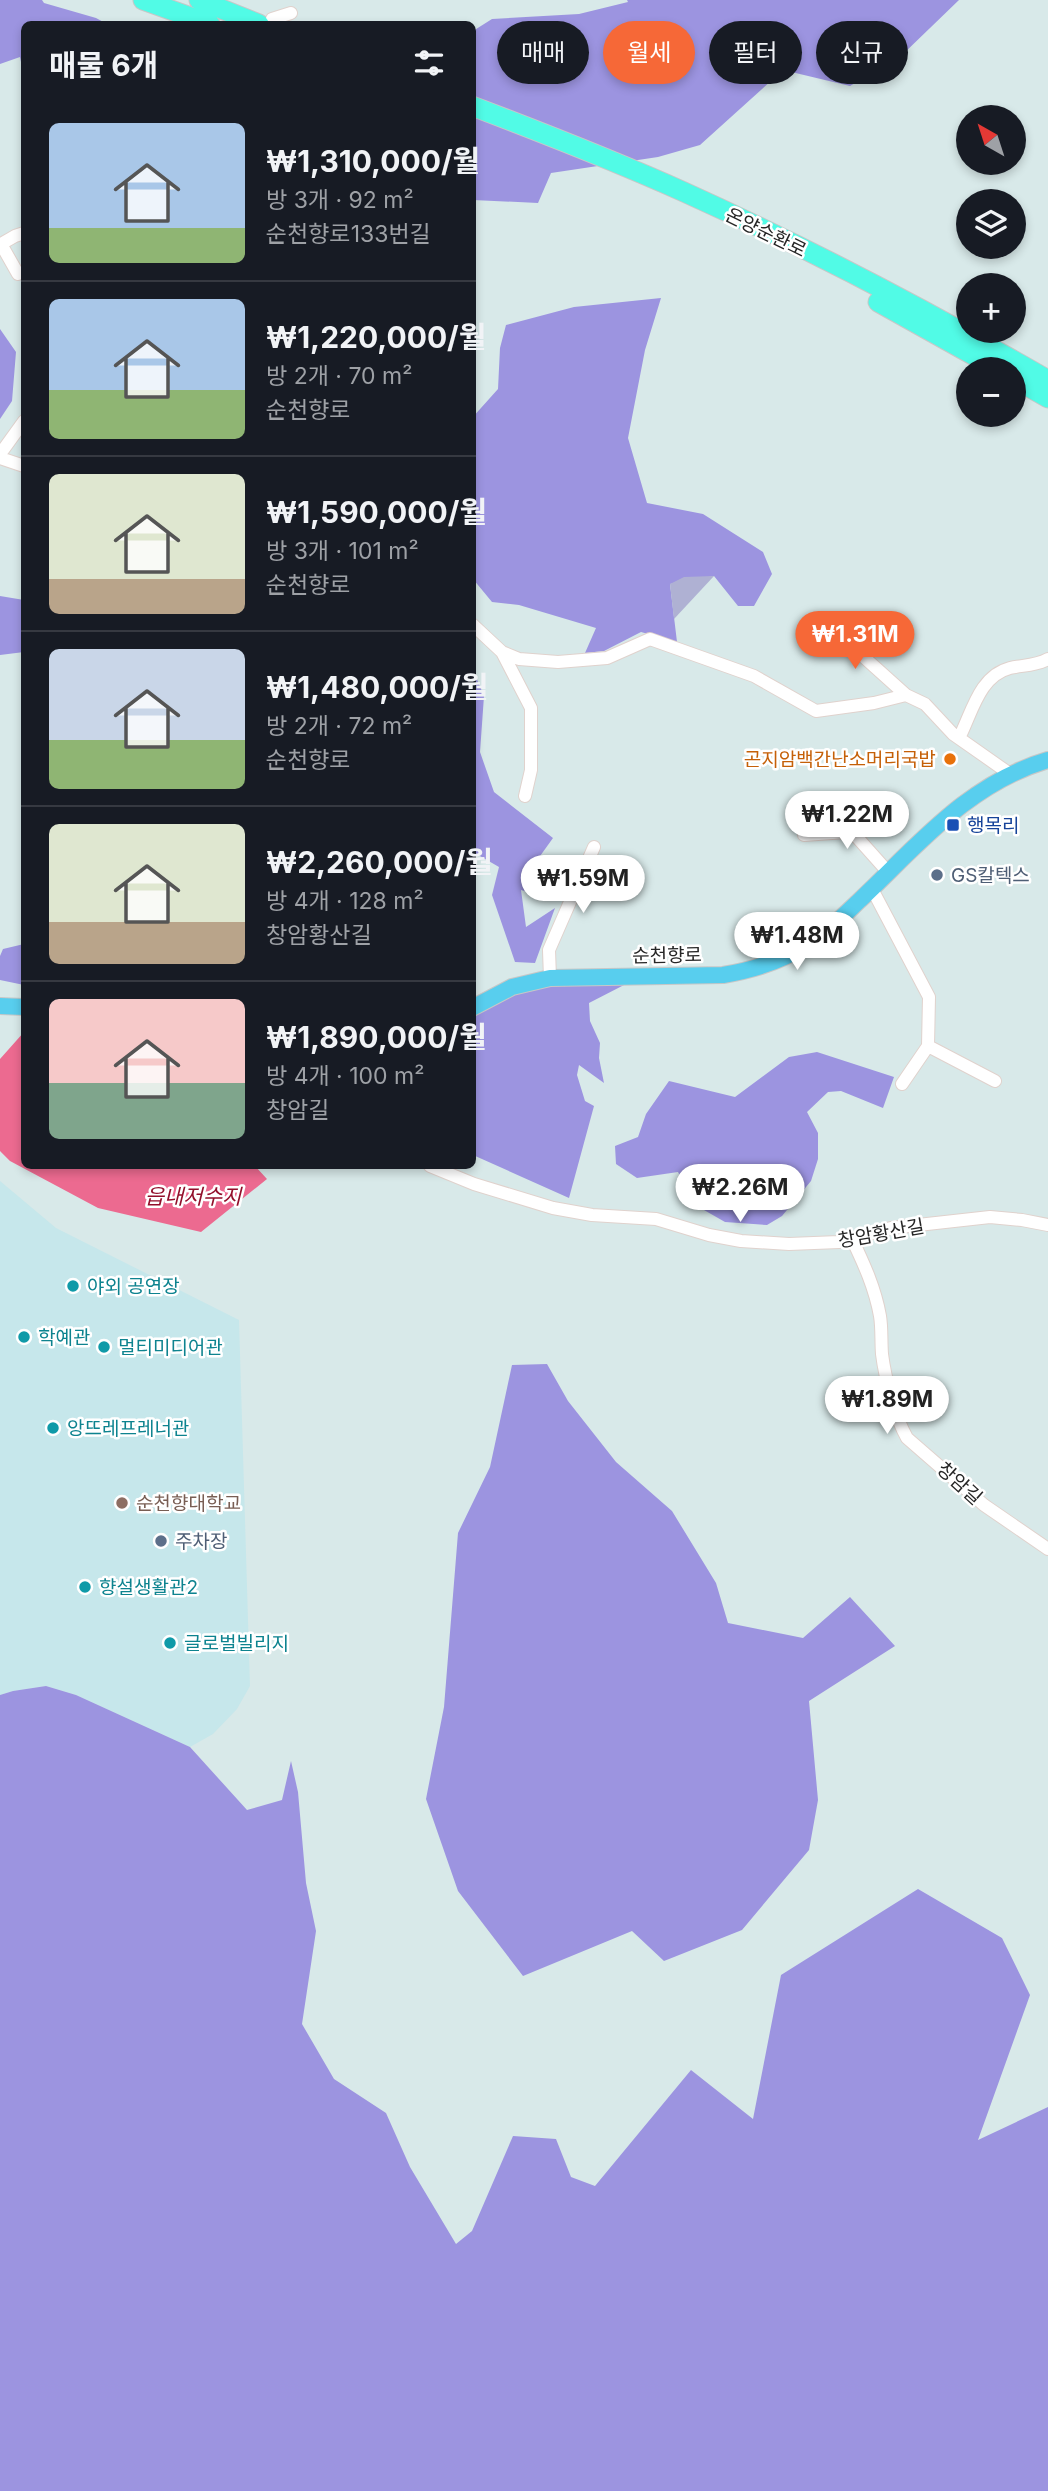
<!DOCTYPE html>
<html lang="ko">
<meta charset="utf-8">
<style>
:root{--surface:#171b24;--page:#20242c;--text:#f1f3f6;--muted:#9ea1a6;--line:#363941;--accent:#f66837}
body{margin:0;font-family:Inter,"Noto Sans KR",sans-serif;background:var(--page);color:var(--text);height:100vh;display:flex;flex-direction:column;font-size:26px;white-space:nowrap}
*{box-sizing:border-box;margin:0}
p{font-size:23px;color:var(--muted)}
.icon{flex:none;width:38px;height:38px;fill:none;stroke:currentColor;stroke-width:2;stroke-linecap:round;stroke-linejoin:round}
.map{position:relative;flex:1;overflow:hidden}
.drawer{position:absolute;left:21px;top:21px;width:455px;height:1148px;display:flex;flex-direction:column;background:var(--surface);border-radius:10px;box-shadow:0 4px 10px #0003}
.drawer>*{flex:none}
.banner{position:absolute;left:497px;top:21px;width:444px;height:63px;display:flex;gap:14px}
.needle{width:46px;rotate:321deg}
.tools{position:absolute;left:956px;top:105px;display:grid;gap:14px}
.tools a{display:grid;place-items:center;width:70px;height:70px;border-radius:50%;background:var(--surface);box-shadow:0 4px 10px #0003;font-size:35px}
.price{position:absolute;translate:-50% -60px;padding:0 16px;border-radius:24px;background:#fff;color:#222;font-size:23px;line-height:46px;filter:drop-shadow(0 2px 4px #0008)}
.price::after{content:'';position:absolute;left:50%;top:42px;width:21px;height:16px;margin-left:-10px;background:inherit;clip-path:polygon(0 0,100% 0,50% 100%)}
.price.active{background:var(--accent);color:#fff}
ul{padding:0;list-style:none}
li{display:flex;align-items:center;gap:21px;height:175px;padding:0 28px}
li+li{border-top:2px solid var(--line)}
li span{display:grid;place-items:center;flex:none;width:196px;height:140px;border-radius:10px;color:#555}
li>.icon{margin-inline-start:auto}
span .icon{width:84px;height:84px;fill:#fffc;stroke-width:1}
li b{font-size:30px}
h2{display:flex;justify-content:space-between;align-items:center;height:84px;padding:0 28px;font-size:30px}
.pill{padding:0 24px;border-radius:32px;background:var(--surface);box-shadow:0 4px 10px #0003;font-size:24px;line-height:63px}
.pill.active{background:var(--accent);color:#fff}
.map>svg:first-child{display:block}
</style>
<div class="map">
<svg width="1048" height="2491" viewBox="0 0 1048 2491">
<rect width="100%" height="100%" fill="#d8e9e9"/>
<path fill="#c6e7eb" d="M 0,1181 L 56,1228 L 239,1320 L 250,1686 L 237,1709 L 213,1734 L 190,1747 L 76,1695 L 46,1686 L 13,1691 L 0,1695 Z"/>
<path fill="#9c94e0" d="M 0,0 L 42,0 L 44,3 L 96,18 L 107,24 L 24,24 L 24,77 L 20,57 L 0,64 Z
M 627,0 L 959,0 L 901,56 L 850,86 L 783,70 L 700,145 L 658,157 L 551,173 L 538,203 L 473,200 L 473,31 L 492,19 L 579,14 L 628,2 Z
M 661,298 L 645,350 L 628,438 L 647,503 L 703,514 L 763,552 L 772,574 L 754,606 L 738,606 L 714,576 L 670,584 L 677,642 L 641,632 L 604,651 L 585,653 L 596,628 L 519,605 L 492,602 L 473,579 L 472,418 L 498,389 L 500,348 L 506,325 L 574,307 Z
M 0,329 L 16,352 L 12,401 L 0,419 Z
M 0,596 L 24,600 L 24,652 L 0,655 Z
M 473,670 L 484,696 L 480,752 L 494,792 L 553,838 L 525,877 L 538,895 L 521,890 L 526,927 L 555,908 L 535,963 L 515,962 L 492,895 L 499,867 L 473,852 Z
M 24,944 L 24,985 L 0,980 L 0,956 L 3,949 Z
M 552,985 L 624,985 L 589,1003 L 590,1021 L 600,1043 L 599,1058 L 604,1083 L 579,1065 L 577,1075 L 585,1101 L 594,1106 L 569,1198 L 473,1155 L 472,1016 L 507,997 Z
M 817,1052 L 894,1077 L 883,1108 L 841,1091 L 828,1092 L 807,1112 L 818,1133 L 818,1159 L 811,1181 L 782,1216 L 767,1225 L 725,1222 L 697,1206 L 678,1172 L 637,1178 L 616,1164 L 615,1146 L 638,1137 L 646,1114 L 669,1081 L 735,1097 L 789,1057 Z
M 547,1364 L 568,1401 L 616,1462 L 672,1511 L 716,1583 L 728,1623 L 803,1638 L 850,1597 L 895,1646 L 809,1701 L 818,1800 L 809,1850 L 742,1930 L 664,1961 L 632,1931 L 523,1976 L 458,1891 L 426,1799 L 444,1707 L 458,1533 L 490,1467 L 512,1365 Z
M 46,1686 L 76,1695 L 190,1747 L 247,1810 L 282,1800 L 291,1761 L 298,1792 L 306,1883 L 316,1931 L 302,2024 L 334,2079 L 386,2113 L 410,2167 L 456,2244 L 472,2231 L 513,2136 L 556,2139 L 571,2177 L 595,2186 L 691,2070 L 753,2119 L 781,1975 L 918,1889 L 1002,1938 L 1030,1995 L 978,2140 L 1048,2107 L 1048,2491 L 0,2491 L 0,1695 L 13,1691 Z"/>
<path fill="#afb1d3" d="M 714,576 L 674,619 L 670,584 L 684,577 Z"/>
<path fill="#ec6a90" d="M 24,1032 L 24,1166 L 255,1166 L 267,1179 L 201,1232 L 98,1208 L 10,1161 L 0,1151 L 0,1059 Z"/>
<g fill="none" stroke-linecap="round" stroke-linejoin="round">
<defs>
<path id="minor" d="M 272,19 L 291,13
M 18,274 L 1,244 L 15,236 L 24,233
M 3,450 L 24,421
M 0,458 L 24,466
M 826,623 L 906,695
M 472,624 L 502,652 L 519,659 L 558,662 L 607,658 L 650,639 L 754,676 L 816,711 L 874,703 L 906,695 L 925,704 L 953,734 L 1010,774
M 502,652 L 531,708 L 531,770 L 525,796
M 959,738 C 972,713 979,676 1010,668 C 1023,665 1036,666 1048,659
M 804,835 L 846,832 L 855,835 L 888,872
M 872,889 L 929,997 L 928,1046 L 902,1084
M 550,978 L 549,950 L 594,847
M 928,1046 L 995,1081
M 430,1166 L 474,1184 L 553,1208 L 592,1215 L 656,1219 L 709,1235 L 741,1241 L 789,1244 L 839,1242 L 891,1228 L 990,1217 L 1022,1220 L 1048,1225
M 852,1239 C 864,1264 875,1288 880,1316 C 882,1328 881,1341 882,1354 C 885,1378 895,1417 907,1438 L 984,1505 L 1048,1549"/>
<path id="major" d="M 0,1006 L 24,1007
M 472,1008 L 512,987 L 550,978 L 723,975 C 754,970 782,961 808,944 C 828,932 844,915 861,899 C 918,845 969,783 1048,760"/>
<path id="highway" d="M 143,0 L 210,24
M 199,0 L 259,24
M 472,106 C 543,133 615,161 684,192 C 808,248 930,312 1048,380
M 878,302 L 998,369
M 1013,378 L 1048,398"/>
</defs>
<use href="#minor" stroke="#e0d2cd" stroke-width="14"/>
<use href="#major" stroke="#c7c7c7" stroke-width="18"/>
<use href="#highway" stroke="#c7c7c7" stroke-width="21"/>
<use href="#minor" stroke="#fff" stroke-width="12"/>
<use href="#major" stroke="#58ceee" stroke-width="16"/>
<use href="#highway" stroke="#51fbe6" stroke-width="19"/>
</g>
<circle fill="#e8710a" stroke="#fff" stroke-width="2.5" cx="950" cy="759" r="7"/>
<rect fill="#1a4fb4" stroke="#fff" stroke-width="2.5" x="946" y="818" width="14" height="14" rx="3.5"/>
<g fill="#5c6f8a" stroke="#fff" stroke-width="2.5">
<circle cx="937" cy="875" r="7"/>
<circle cx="161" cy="1541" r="7"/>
</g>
<g fill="#0f9aa8" stroke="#fff" stroke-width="2.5">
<circle cx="73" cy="1286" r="7"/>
<circle cx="24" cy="1337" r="7"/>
<circle cx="104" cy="1347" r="7"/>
<circle cx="53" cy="1428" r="7"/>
<circle cx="85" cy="1587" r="7"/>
<circle cx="170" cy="1643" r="7"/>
</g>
<circle fill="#8d6e63" stroke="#fff" stroke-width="2.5" cx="122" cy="1503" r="7"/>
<g text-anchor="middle" stroke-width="5" stroke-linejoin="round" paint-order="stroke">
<g font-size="19" fill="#262626" stroke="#fff">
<text transform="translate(766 232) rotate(26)" y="7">온양순환로</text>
<text transform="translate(667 955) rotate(-1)" y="7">순천향로</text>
<text transform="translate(881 1233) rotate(-10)" y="7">창암황산길</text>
<text transform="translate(960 1483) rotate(42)" y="7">창암길</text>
</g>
<g font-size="19" fill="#c56008" stroke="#fff" text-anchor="end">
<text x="936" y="766">곤지암백간난소머리국밥</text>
</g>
<g font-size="19" fill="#164399" stroke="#fff" text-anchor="start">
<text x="967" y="832">행목리</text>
</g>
<g font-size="19" fill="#4e5e75" stroke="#fff" text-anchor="start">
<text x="951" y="882">GS칼텍스</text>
<text x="175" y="1548">주차장</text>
</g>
<g font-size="19" fill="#0d838f" stroke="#fff" text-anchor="start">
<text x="87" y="1293">야외 공연장</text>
<text x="38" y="1344">학예관</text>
<text x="118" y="1354">멀티미디어관</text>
<text x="67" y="1435">앙뜨레프레너관</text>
<text x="99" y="1594">향설생활관2</text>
<text x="184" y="1650">글로벌빌리지</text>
</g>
<g font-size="19" fill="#785e54" stroke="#fff" text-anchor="start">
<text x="136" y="1510">순천향대학교</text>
</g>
<g font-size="21" font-style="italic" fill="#920f2b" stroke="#fff">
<text x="193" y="1204">읍내저수지</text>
</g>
</g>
</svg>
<div class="tools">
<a><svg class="needle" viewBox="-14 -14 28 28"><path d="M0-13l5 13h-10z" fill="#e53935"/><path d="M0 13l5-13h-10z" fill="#9ea1a6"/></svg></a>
<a><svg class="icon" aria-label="layers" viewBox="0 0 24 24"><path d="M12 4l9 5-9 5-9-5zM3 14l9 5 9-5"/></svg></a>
<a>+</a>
<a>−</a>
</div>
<b class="price active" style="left:855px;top:671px">₩1.31M</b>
<b class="price" style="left:847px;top:851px">₩1.22M</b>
<b class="price" style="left:583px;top:915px">₩1.59M</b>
<b class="price" style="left:797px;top:972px">₩1.48M</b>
<b class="price" style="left:740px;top:1224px">₩2.26M</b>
<b class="price" style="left:887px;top:1436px">₩1.89M</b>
<div class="banner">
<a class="pill">매매</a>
<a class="pill active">월세</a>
<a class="pill">필터</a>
<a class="pill">신규</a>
</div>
<section class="drawer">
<h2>매물 6개<svg class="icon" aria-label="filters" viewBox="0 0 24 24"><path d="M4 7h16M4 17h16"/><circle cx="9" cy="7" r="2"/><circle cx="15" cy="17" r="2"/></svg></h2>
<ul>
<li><span style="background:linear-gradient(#a9c7e8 75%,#8fb573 0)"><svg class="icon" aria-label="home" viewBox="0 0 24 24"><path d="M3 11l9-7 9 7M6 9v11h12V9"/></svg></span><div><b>₩1,310,000/월</b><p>방 3개 · 92 m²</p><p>순천향로133번길</p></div></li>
<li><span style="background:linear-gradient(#a9c7e8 65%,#8fb573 0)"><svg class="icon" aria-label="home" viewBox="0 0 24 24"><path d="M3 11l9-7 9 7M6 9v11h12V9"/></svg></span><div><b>₩1,220,000/월</b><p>방 2개 · 70 m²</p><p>순천향로</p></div></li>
<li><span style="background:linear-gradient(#dfe7d0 75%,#b9a48a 0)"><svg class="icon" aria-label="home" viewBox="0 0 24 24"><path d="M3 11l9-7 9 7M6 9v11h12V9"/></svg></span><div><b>₩1,590,000/월</b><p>방 3개 · 101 m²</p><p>순천향로</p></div></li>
<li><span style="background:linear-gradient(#c9d6e8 65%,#8fb573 0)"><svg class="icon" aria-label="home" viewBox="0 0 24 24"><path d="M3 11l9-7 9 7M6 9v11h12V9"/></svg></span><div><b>₩1,480,000/월</b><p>방 2개 · 72 m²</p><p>순천향로</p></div></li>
<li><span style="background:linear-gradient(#dfe7d0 70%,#b9a48a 0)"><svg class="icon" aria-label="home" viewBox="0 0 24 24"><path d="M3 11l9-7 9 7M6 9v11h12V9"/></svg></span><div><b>₩2,260,000/월</b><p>방 4개 · 128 m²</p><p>창암황산길</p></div></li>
<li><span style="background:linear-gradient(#f6c9c9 60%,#7fa58c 0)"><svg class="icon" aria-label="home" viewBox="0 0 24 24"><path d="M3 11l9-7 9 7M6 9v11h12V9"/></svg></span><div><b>₩1,890,000/월</b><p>방 4개 · 100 m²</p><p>창암길</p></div></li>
</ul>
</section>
</div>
